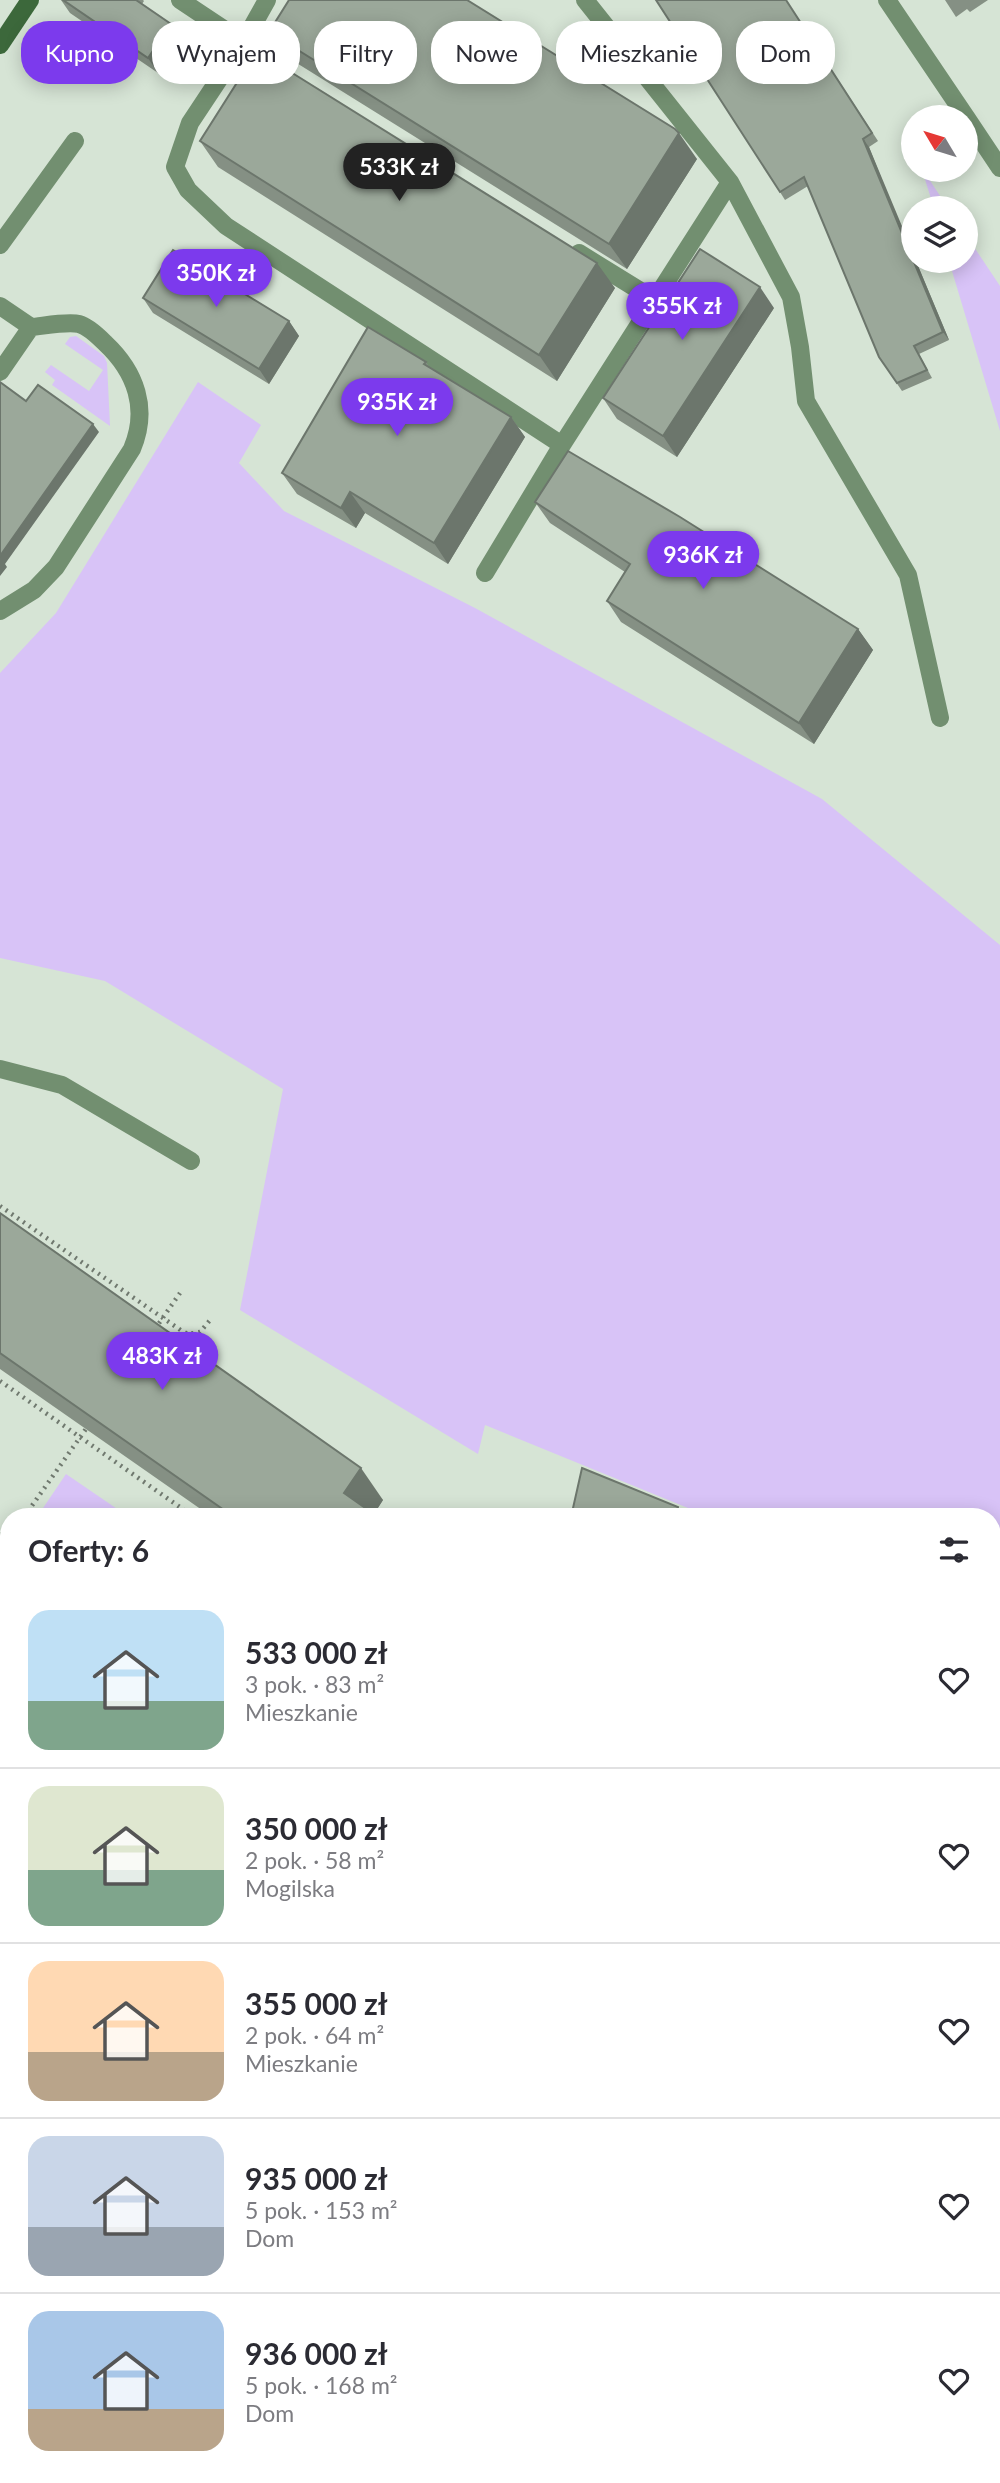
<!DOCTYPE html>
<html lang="pl">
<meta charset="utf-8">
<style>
:root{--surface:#fff;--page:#f2f2f3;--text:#2b2b33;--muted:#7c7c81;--line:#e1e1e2;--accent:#7c3aed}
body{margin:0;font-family:Lato,sans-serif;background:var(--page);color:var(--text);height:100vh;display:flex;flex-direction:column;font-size:26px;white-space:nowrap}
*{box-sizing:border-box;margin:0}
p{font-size:23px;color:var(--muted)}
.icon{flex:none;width:38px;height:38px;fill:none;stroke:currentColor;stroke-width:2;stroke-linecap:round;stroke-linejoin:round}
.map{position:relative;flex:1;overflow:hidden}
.panel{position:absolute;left:0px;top:1508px;width:1001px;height:975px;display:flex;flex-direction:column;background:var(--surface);border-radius:28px 28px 0 0;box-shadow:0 4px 18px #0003}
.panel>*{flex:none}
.guide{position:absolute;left:21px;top:21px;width:959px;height:63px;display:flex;gap:14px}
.needle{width:46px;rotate:308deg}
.fabs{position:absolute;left:901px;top:105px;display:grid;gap:14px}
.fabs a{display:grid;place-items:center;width:77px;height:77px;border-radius:50%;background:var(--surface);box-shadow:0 4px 18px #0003;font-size:35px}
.price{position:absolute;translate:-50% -60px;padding:0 16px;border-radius:24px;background:var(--accent);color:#fff;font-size:23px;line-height:46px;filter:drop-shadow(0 2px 4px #0008)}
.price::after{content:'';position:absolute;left:50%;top:42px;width:21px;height:16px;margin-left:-10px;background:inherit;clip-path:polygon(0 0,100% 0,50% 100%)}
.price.active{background:#222;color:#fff}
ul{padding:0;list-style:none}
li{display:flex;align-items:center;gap:21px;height:175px;padding:0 28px}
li+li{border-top:2px solid var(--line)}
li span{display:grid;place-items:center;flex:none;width:196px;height:140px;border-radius:21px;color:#555}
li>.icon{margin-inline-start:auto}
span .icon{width:84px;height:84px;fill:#fffc;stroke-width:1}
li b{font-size:30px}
h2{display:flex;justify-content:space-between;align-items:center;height:84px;padding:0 28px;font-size:30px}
.chip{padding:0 24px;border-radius:28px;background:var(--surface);box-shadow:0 4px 18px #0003;font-size:24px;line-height:63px}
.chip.active{background:var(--accent);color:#fff}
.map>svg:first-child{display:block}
</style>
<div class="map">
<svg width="1000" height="2483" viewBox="0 0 1000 2483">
<rect width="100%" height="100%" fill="#d6e4d5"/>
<path fill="#d8c3f7" d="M 922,170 L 923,170 L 948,208 L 934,208 Z
M 966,235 L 1000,286 L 1000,431 L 949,261 L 966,261 Z
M 76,336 L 104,356 L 107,363 L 110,426 L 52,385 L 55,380 L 45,372 L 51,365 L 89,391 L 103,370 L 65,344 L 70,337 Z
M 198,382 L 261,425 L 239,463 L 284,511 L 475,608 L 822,799 L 1000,945 L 1000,1622 L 992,1620 L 992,1517 L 710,1517 L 485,1425 L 478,1454 L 240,1310 L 283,1089 L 105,981 L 0,958 L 0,673 L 56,613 Z
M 66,1474 L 129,1517 L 37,1517 Z"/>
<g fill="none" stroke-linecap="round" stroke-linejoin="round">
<path stroke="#70796f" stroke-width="4.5" stroke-dasharray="2 5" stroke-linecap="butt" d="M 0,1206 L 182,1331 L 188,1334 L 200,1332 L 211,1319
M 155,1329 L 180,1293
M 0,1381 L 194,1517
M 24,1517 L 88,1426
M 0,1753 L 9,1759"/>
<path stroke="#728f70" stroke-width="18" d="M 180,0 L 276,64
M 267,0 L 243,43 L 190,123 L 175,167 L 188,190 L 226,226 L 562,445
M 585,0 L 730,182 L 791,297 L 800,347 L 806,401 L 908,575 L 940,718
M 887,0 L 966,117
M 966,117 L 1000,168
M 0,245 L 75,141
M 579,253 L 655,300
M 0,306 L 31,327 L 0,372
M 485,573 L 562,445 L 730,182
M 0,611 L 34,590 L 56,567 L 132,449 C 149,409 136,372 105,343 C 99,337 87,326 79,324 C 68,321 43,326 31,327
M 0,1069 L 62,1085 L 191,1161
M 0,1541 L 9,1547
M 992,1936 L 1000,1932
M 0,2470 L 9,2459
M 338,2483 L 342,2474
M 825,2483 L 830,2474"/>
<path stroke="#728f70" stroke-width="18" d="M 0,2016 L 9,2022
M 671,2474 L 684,2483
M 153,2483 L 159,2474"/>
<path stroke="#3c683b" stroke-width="18" d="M 0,45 L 30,0"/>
</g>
<path fill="#859084" d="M 61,0 L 143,0 L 144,1 L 142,4 L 171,24 L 181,39 L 158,73 L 70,13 Z
M 786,0 L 878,141 L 869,147 L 914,261 L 916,261 L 949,340 L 919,354 L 932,378 L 902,391 L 879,357 L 808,186 L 785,200 L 780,192 Z
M 945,0 L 988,0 L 970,12 L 967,9 L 956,17 Z
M 269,32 L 697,159 L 627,269 L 287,57 Z
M 200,141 L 615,288 L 557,381 L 218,167 Z
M 143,298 L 289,321 L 299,336 L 269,384 L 153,313 Z
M 774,308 L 677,457 L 617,419 L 603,398 Z
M 426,362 L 430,368 L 511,417 L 525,437 L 448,564 L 365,513 L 356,528 L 297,494 L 282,473 Z
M 535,502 L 858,629 L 873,650 L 814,744 L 621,622 L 607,601 L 625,572 L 550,523 Z
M 0,1213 L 383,1500 L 374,1514 L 378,1517 L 212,1517 L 0,1369 Z
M 992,1665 L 1000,1667 L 1000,1865 L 992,1863 Z
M 0,1755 L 9,1761 L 9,1913 L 0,1906 Z
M 992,1990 L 1000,1992 L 1000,2377 L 992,2380 Z"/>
<path fill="#6c766c" d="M 171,24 L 181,39 L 158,73 L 148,58 Z
M 679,133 L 697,159 L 627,269 L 609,244 Z
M 863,139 L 869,147 L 914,255 L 914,260 Z
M 914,261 L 916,261 L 949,340 L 943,332 Z
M 597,263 L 615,288 L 557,381 L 539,355 Z
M 760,287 L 774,308 L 677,457 L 663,436 Z
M 289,321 L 299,336 L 269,384 L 259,369 Z
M 511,417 L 525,437 L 448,564 L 434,543 Z
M 93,424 L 99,432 L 5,564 L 7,567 L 0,576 L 0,556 Z
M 350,492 L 365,513 L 356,528 L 341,508 Z
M 858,629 L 873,650 L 814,744 L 799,723 Z
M 361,1468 L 383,1500 L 372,1517 L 344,1493 Z
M 678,1507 L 685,1517 L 675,1517 Z
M 9,2121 L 9,2150 L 0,2163 L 0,2133 Z
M 1000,2315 L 1000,2359 L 992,2348 Z"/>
<path fill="#9ba89a" stroke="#6c766c" stroke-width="2" d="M 63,0 L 136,0 L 171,24 L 148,58 Z
M 289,0 L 467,0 L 675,129 L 679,133 L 609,244 L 269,32 Z
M 656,0 L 786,0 L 872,133 L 863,139 L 943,332 L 914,346 L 927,370 L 897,383 L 879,357 L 804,177 L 780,192 Z
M 257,51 L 597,263 L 539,355 L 200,141 Z
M 700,249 L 760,287 L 663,436 L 603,398 Z
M 173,250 L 289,321 L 259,369 L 143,298 Z
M 368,327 L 426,362 L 424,364 L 511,417 L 434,543 L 350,492 L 341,508 L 282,473 Z
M 0,382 L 26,401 L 38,385 L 93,424 L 0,556 Z
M 568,451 L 680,517 L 858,629 L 799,723 L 607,601 L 630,564 L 535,502 Z
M 0,1213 L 361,1468 L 344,1493 L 378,1517 L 234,1517 L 0,1353 Z
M 582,1468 L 678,1507 L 675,1517 L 571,1517 Z
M 992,1665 L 1000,1667 L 1000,1847 L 992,1845 Z
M 0,1755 L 9,1761 L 9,1897 L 0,1890 Z
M 992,1990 L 1000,1992 L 1000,2315 L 992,2346 Z
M 0,2114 L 9,2120 L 0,2133 Z
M 414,2474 L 565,2474 L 579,2481 L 578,2483 L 410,2483 Z"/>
</svg>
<div class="fabs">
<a><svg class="needle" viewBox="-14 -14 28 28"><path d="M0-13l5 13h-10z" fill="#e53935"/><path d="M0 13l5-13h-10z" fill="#7c7c81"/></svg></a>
<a><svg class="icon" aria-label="layers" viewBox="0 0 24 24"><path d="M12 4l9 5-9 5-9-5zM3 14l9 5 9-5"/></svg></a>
</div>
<b class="price active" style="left:399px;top:203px">533K zł</b>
<b class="price" style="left:216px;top:309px">350K zł</b>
<b class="price" style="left:682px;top:342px">355K zł</b>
<b class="price" style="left:397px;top:438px">935K zł</b>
<b class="price" style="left:703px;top:591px">936K zł</b>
<b class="price" style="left:162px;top:1392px">483K zł</b>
<div class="guide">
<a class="chip active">Kupno</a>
<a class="chip">Wynajem</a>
<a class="chip">Filtry</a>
<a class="chip">Nowe</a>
<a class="chip">Mieszkanie</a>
<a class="chip">Dom</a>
</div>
<section class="panel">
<h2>Oferty: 6<svg class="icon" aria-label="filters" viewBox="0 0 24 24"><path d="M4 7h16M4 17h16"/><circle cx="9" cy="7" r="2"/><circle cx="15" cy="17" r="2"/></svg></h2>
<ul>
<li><span style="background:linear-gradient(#bfe0f5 65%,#7fa58c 0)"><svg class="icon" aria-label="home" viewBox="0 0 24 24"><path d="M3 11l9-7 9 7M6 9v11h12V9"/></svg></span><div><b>533 000 zł</b><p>3 pok. · 83 m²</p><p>Mieszkanie</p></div><svg class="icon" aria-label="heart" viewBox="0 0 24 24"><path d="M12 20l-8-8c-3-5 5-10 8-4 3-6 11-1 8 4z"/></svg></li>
<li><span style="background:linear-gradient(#dfe7d0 60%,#7fa58c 0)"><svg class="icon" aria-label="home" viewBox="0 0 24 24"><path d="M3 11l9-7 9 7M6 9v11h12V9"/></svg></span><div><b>350 000 zł</b><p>2 pok. · 58 m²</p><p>Mogilska</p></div><svg class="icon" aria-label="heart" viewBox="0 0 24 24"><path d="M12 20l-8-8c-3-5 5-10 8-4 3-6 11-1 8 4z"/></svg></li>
<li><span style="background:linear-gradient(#ffd9b3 65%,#b9a48a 0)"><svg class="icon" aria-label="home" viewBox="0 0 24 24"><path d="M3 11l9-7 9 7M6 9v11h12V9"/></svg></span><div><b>355 000 zł</b><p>2 pok. · 64 m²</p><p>Mieszkanie</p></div><svg class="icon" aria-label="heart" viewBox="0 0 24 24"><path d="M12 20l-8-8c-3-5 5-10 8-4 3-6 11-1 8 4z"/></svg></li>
<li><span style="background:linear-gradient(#c9d6e8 65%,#9aa5b1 0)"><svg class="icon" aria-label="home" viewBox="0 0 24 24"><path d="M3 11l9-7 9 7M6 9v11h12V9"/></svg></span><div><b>935 000 zł</b><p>5 pok. · 153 m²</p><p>Dom</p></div><svg class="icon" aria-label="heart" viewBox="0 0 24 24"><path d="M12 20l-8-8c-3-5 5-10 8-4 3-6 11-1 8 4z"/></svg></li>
<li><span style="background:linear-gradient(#a9c7e8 70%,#b9a48a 0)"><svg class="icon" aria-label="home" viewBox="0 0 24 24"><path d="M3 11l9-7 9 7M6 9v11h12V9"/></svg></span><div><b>936 000 zł</b><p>5 pok. · 168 m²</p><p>Dom</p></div><svg class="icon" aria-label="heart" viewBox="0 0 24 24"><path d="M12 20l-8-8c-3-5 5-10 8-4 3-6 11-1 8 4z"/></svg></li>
</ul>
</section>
</div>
